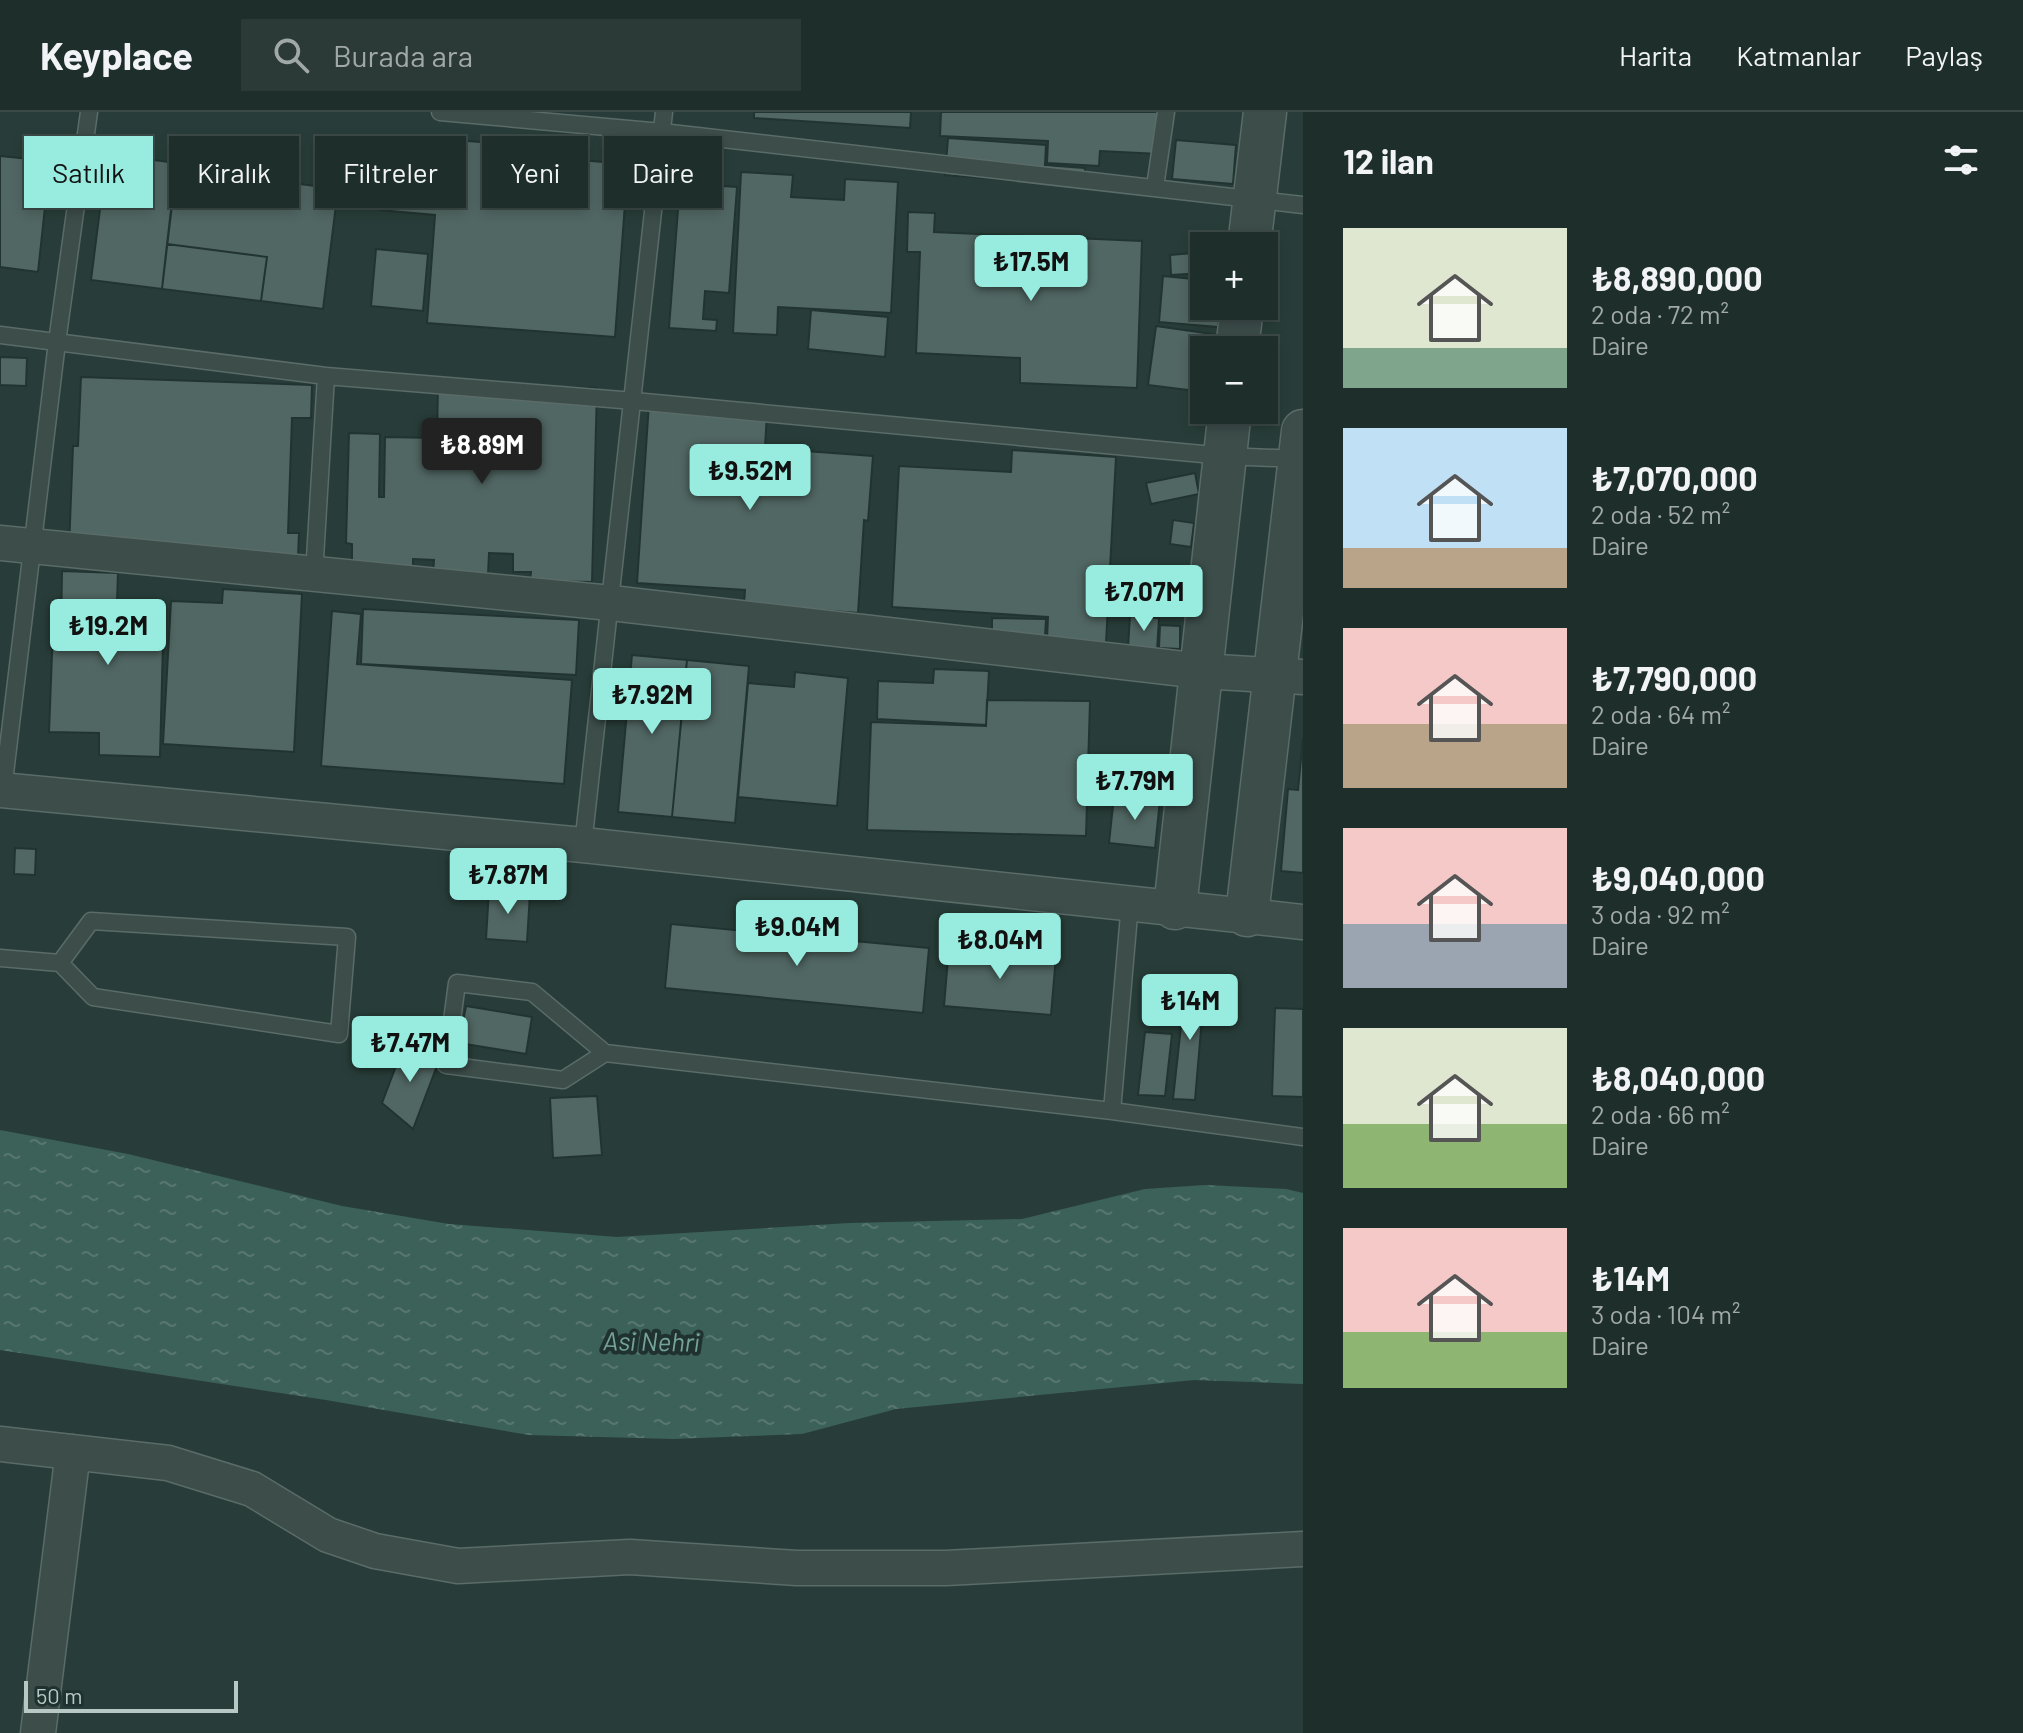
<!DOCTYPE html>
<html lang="tr">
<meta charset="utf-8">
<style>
:root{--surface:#1e2e2b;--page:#2b3a37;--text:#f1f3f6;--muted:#a1a8a9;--line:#3c4a47;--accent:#98ecdf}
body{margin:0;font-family:Barlow,sans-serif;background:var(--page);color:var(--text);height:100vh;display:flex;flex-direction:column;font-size:30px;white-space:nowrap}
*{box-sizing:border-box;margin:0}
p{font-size:26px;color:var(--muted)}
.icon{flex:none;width:44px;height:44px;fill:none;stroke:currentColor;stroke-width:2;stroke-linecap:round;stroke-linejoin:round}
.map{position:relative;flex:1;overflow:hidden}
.side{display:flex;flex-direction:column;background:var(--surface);width:720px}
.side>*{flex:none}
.guide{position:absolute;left:24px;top:24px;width:760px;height:72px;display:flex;gap:16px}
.tools{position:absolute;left:1190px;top:120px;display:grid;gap:16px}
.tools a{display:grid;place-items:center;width:88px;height:88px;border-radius:0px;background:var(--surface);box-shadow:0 4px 12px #0003,0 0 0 2px var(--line);font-size:40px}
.scale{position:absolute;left:24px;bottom:20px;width:214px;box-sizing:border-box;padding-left:8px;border:4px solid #b8c8c5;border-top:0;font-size:22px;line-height:28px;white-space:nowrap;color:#b8c8c5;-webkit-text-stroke:6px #20322f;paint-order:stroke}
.price{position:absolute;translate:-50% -68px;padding:0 18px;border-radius:8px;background:var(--accent);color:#111;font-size:26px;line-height:52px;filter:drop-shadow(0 2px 4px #0008)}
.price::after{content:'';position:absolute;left:50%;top:48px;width:24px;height:18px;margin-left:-12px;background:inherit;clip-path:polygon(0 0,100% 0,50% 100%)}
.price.on{background:#222;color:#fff}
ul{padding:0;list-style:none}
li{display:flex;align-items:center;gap:24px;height:200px;padding:0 40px}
li span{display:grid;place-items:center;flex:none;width:224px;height:160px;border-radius:0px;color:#555}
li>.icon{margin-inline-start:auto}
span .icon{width:96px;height:96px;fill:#fffc;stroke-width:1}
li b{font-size:34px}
h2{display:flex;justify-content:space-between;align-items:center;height:96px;padding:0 40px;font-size:34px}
.pill{padding:0 28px;border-radius:0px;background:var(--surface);box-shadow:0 4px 12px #0003,0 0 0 2px var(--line);font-size:28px;line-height:72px}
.pill.on{background:var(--accent);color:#111}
header{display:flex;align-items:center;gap:48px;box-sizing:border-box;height:112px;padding:0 40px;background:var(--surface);border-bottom:2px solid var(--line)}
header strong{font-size:38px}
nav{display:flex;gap:44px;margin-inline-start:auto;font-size:28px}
.search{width:560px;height:72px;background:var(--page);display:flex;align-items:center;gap:20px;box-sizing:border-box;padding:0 28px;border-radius:0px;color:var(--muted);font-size:30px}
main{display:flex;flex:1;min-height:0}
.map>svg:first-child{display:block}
</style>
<header>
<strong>Keyplace</strong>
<div class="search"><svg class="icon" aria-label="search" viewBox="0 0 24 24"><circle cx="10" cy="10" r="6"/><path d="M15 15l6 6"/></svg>Burada ara</div>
<nav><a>Harita</a><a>Katmanlar</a><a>Paylaş</a></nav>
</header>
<main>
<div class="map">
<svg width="1303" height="1621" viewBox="0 0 1303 1621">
<defs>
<pattern id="water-ripples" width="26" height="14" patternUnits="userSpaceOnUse" patternTransform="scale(2)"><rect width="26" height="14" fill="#3c6159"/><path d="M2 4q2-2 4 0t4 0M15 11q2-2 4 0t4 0" fill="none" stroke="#56766f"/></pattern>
</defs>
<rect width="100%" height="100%" fill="#283d39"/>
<path fill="url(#water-ripples)" d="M 0,1018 L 128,1042 L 342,1094 L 449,1112 L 617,1125 L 850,1111 L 1022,1107 L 1145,1077 L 1205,1073 L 1286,1077 L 1303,1081 L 1303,1272 L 1194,1268 L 896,1297 L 802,1322 L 673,1327 L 529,1323 L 326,1288 L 0,1238 Z"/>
<path fill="#516763" stroke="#223431" stroke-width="2" d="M 754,0 L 911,0 L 910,16 L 754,6 Z
M 941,0 L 1163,0 L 1160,42 L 1100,39 L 1099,54 L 1047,51 L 1048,29 L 940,24 Z
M 385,23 L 494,31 L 493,41 L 628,52 L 615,225 L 427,211 L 435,103 L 380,98 Z
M 948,26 L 1046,33 L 1045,53 L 1085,56 L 1083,74 L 945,63 Z
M 1176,28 L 1236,33 L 1233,72 L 1172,67 Z
M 107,42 L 177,51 L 162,177 L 91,168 Z
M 0,44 L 50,49 L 38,160 L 0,155 Z
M 176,56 L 338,77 L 323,197 L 261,189 L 267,145 L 167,132 Z
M 741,60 L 793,63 L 791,85 L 844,88 L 845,67 L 898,70 L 891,201 L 778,195 L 777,223 L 733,221 Z
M 680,71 L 737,75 L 729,181 L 705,179 L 703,207 L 717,208 L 716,219 L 669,216 Z
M 908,100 L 935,101 L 934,120 L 1142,129 L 1137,276 L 1020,271 L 1020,246 L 916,241 L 920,140 L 907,140 Z
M 167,132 L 267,145 L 261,189 L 162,177 Z
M 376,137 L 428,142 L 423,199 L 371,194 Z
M 1204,140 L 1204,161 L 1171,163 L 1170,143 Z
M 1163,164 L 1204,168 L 1204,194 L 1219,194 L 1218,215 L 1159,210 Z
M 811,198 L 888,205 L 885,245 L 808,237 Z
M 1156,214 L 1219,223 L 1217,238 L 1204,238 L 1204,280 L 1148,273 Z
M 0,245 L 27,246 L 26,274 L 0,273 Z
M 81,265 L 312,273 L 311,306 L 292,306 L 288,421 L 299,421 L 298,444 L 69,436 L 73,334 L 78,334 Z
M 438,272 L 597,276 L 592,470 L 530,469 L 531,460 L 513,460 L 513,442 L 489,441 L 488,463 L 433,462 L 434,448 L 413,447 L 413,462 L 352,460 L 352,432 L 346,431 L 349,321 L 380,322 L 379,385 L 384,385 L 385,325 L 437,326 Z
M 649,291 L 767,300 L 765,336 L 873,344 L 868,409 L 864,408 L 858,501 L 744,492 L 745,478 L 637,471 Z
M 1012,338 L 1116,345 L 1106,531 L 1047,527 L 1048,505 L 892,495 L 899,354 L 1011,360 Z
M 1195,361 L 1199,382 L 1151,392 L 1146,371 Z
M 1173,408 L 1194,411 L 1191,435 L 1170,432 Z
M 62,459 L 118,461 L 117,490 L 164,492 L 160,645 L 99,643 L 99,621 L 49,620 L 53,516 L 61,516 Z
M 223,477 L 302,482 L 294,640 L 163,632 L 171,489 L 222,491 Z
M 363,497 L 579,508 L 576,563 L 361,552 Z
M 332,499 L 361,502 L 357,552 L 572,568 L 564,672 L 321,654 Z
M 1130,504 L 1159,506 L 1157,538 L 1128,536 Z
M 992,506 L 1046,507 L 1045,524 L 992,524 Z
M 1160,513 L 1180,514 L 1180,537 L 1159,536 Z
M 632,543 L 687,548 L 672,705 L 618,700 Z
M 687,548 L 749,554 L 735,711 L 672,705 Z
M 934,557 L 989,559 L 986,613 L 877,607 L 878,569 L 933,571 Z
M 795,560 L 848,566 L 837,694 L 738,685 L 748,571 L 794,575 Z
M 987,588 L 1090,589 L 1086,724 L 867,718 L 871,610 L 986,614 Z
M 1303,626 L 1303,761 L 1281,759 L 1288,677 L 1298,678 Z
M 1114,684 L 1160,688 L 1155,736 L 1109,731 Z
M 15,736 L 36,737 L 35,763 L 14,762 Z
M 489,778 L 530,781 L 527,830 L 486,827 Z
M 671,812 L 929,836 L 923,901 L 665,876 Z
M 949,834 L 1056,844 L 1051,903 L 944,894 Z
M 1186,869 L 1205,871 L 1195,988 L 1173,987 Z
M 466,894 L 532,905 L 526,942 L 459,931 Z
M 1275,896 L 1303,897 L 1303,985 L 1272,984 Z
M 1145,920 L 1172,922 L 1165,984 L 1138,983 Z
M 404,933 L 440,946 L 413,1017 L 382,991 Z
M 597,984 L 602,1043 L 553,1046 L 550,986 Z"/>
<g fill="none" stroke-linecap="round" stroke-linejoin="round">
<defs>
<path id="service" d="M 440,0 L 662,20 L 1303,93
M 1155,75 L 1166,0
M 0,223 L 326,264 L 634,289 L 1224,344 L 1300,347
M 314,463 L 326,264
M 3,678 L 57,230 L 89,0
M 583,733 L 664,0
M 0,846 L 60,851 L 93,885 L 339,922 L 347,825 L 91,809 L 60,851
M 605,941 L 563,968 L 446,953 L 457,871 L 532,880 L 605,941 L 1112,999 L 1130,791
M 1112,999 L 1303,1025"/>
<path id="minor" d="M 0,431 L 611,491 L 1201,559 L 1303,565
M 0,678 L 583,733 L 1303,810
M 0,1332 L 168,1351 L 252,1377 L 328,1423 L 375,1439 L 458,1454 L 630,1445 L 797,1456 L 946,1456 L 1303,1437
M 38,1621 L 73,1340"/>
<path id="tertiary" d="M 1249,134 L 1265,0
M 1237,238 L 1242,194
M 1175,796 L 1230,298
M 1247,803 L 1303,319"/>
</defs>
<use href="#service" stroke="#5a6b68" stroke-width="19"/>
<use href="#minor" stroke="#5a6b68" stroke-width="37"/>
<use href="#tertiary" stroke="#5a6b68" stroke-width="45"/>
<use href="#service" stroke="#3c4d4a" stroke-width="16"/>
<use href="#minor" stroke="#3c4d4a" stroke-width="34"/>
<use href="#tertiary" stroke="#3c4d4a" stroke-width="42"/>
</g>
<g text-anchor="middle" stroke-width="8" stroke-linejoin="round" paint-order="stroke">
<g font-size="26" font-style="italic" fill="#75a399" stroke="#20322f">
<text transform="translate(651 1230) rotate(1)" y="9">Asi Nehri</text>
</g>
</g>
</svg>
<div class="tools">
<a>+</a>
<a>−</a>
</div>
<div class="scale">50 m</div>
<b class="price" style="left:1031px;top:191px">₺17.5M</b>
<b class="price on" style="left:482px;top:374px">₺8.89M</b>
<b class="price" style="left:750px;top:400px">₺9.52M</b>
<b class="price" style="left:1144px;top:521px">₺7.07M</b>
<b class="price" style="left:108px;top:555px">₺19.2M</b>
<b class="price" style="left:652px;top:624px">₺7.92M</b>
<b class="price" style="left:1135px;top:710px">₺7.79M</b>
<b class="price" style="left:508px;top:804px">₺7.87M</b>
<b class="price" style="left:797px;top:856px">₺9.04M</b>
<b class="price" style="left:1000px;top:869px">₺8.04M</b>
<b class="price" style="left:1190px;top:930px">₺14M</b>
<b class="price" style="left:410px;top:972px">₺7.47M</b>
<div class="guide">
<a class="pill on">Satılık</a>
<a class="pill">Kiralık</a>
<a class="pill">Filtreler</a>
<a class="pill">Yeni</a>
<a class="pill">Daire</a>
</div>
</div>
<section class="side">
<h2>12 ilan<svg class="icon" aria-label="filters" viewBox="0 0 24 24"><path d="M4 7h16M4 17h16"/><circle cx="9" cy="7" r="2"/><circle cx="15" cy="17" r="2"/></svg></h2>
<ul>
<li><span style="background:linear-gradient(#dfe7d0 75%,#7fa58c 0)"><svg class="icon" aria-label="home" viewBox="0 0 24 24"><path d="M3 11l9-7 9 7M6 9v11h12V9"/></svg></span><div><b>₺8,890,000</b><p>2 oda · 72 m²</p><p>Daire</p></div></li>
<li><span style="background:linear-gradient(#bfe0f5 75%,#b9a48a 0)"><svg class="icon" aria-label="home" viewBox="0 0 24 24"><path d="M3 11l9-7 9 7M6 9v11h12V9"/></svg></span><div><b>₺7,070,000</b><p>2 oda · 52 m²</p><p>Daire</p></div></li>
<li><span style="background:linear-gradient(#f6c9c9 60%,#b9a48a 0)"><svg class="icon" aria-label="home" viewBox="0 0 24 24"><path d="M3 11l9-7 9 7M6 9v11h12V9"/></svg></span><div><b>₺7,790,000</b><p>2 oda · 64 m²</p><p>Daire</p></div></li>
<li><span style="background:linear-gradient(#f6c9c9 60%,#9aa5b1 0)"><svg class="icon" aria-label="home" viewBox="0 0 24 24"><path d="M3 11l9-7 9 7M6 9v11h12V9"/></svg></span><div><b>₺9,040,000</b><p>3 oda · 92 m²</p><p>Daire</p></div></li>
<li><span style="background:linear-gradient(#dfe7d0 60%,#8fb573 0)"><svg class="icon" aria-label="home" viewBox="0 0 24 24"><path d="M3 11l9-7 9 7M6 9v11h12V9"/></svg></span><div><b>₺8,040,000</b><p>2 oda · 66 m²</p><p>Daire</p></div></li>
<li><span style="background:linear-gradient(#f6c9c9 65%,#8fb573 0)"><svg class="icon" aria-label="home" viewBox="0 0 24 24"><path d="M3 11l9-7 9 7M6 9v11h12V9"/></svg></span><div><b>₺14M</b><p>3 oda · 104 m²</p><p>Daire</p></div></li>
</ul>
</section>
</main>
